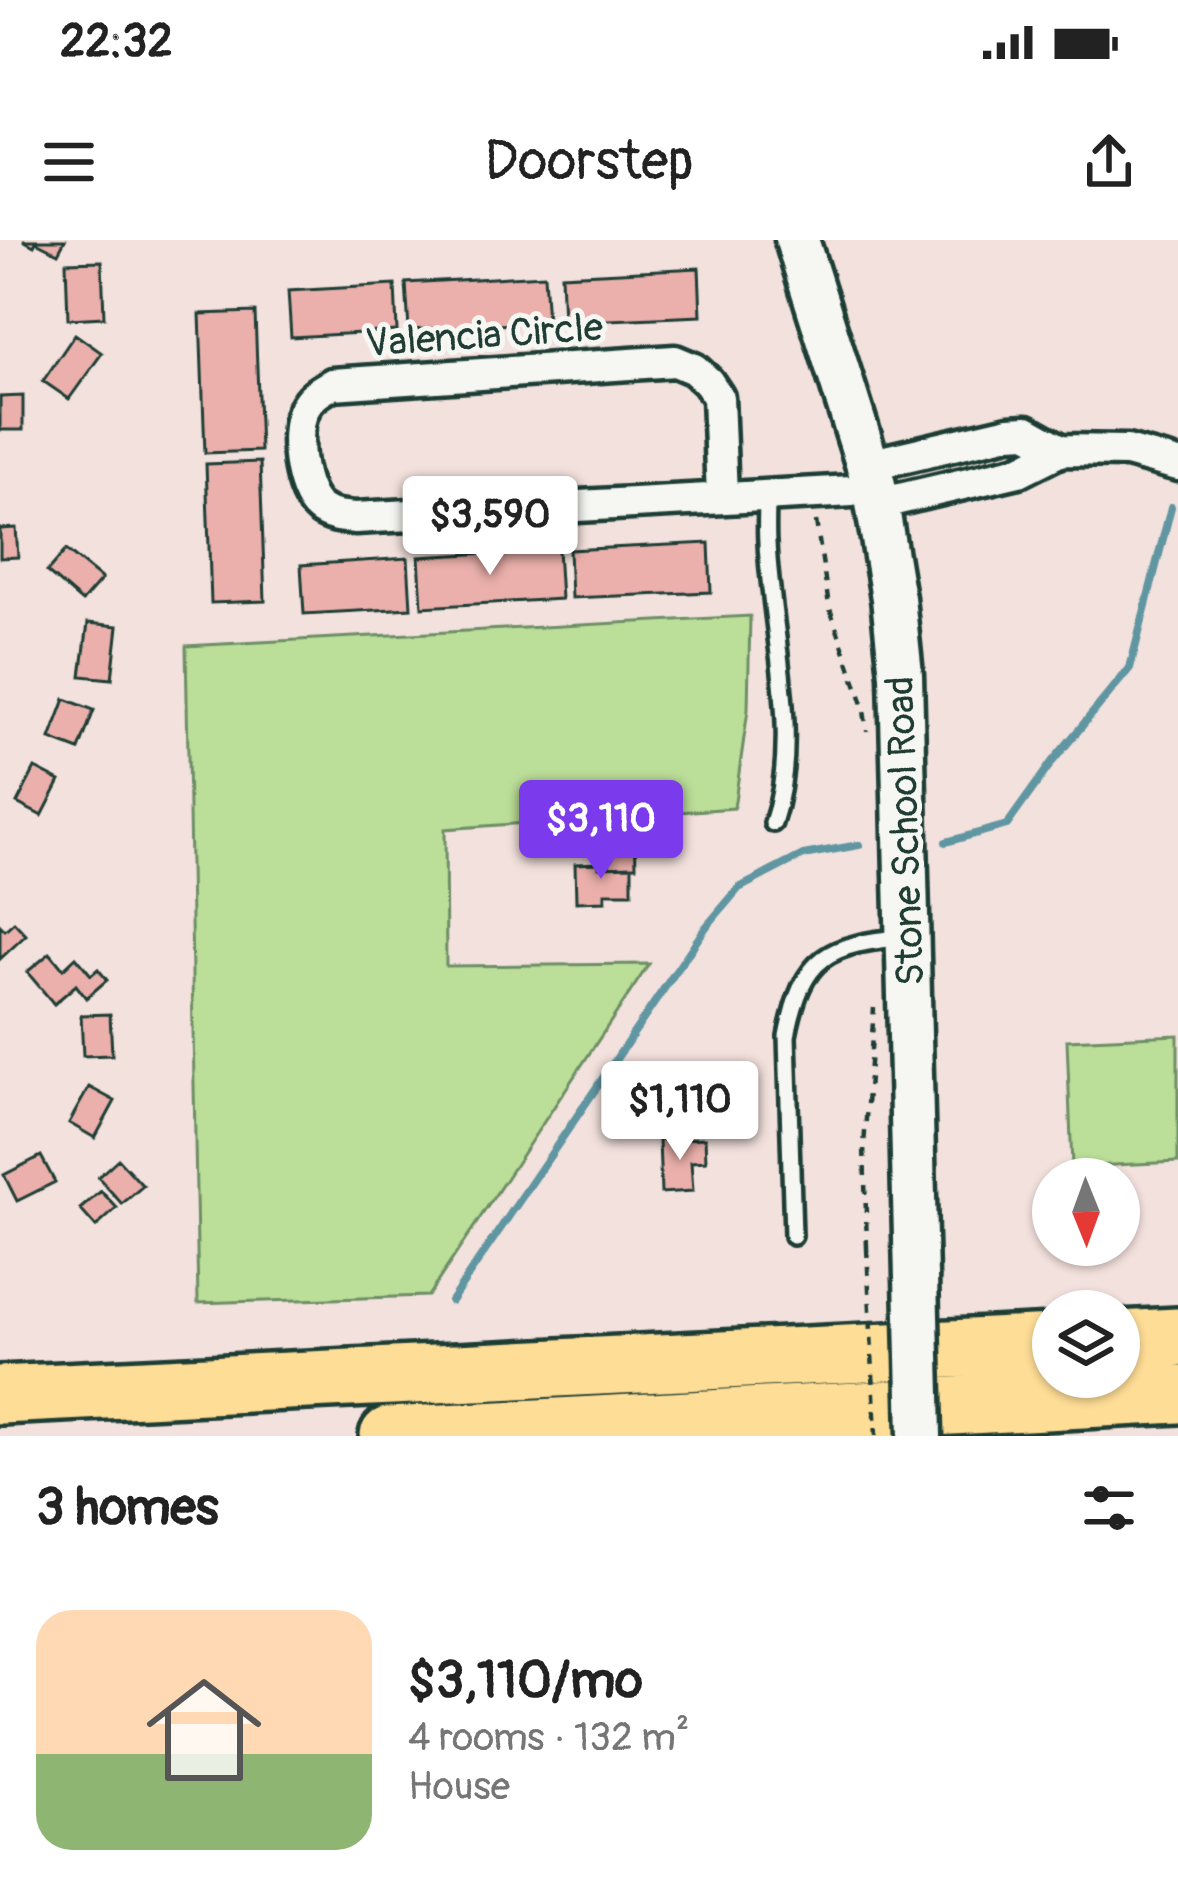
<!DOCTYPE html>
<meta charset="utf-8">
<style>
:root{--surface:#fff;--page:#f2f2f2;--text:#222;--muted:#767676;--accent:#7c3aed}
body{margin:0;font-family:Pangolin,sans-serif;background:var(--page);color:var(--text);height:100vh;display:flex;flex-direction:column;font-size:45px;white-space:nowrap}
*{box-sizing:border-box;margin:0}
p{font-size:39px;color:var(--muted)}
.icon{flex:none;width:66px;height:66px;fill:none;stroke:currentColor;stroke-width:2;stroke-linecap:round;stroke-linejoin:round}
.map{position:relative;height:1196px;overflow:hidden}
.sheet{display:flex;flex-direction:column;background:var(--surface);flex:1}
.sheet>*{flex:none}
.needle{width:78px;rotate:179deg}
.controls{position:absolute;left:1032px;top:918px;display:grid;gap:24px}
.controls a{display:grid;place-items:center;width:108px;height:108px;border-radius:50%;background:var(--surface);box-shadow:0 3px 9px #0004;font-size:60px}
.price{position:absolute;translate:-50% -102px;padding:0 27px;border-radius:12px;background:#fff;color:#222;font-size:39px;line-height:78px;filter:drop-shadow(0 3px 6px #0008)}
.price::after{content:'';position:absolute;left:50%;top:72px;width:36px;height:27px;margin-left:-18px;background:inherit;clip-path:polygon(0 0,100% 0,50% 100%)}
.price.current{background:var(--accent);color:#fff}
ul{padding:0;list-style:none}
li{display:flex;align-items:center;gap:36px;height:300px;padding:0 36px}
li span{display:grid;place-items:center;flex:none;width:336px;height:240px;border-radius:36px;color:#555}
li>.icon{margin-inline-start:auto}
span .icon{width:144px;height:144px;fill:#fffc;stroke-width:1}
li b{font-size:51px}
h2{display:flex;justify-content:space-between;align-items:center;height:144px;padding:0 36px;font-size:51px}
.status{display:flex;justify-content:space-between;align-items:center;height:84px;padding:0 60px;background:var(--surface);direction:ltr}
.status svg{height:33px;fill:currentColor}
header{display:flex;justify-content:space-between;align-items:center;height:156px;padding:0 36px;background:var(--surface);font-size:54px;font-weight:600}
.map>svg:first-child{display:block}
</style>
<div class="status"><b>22:32</b><svg viewBox="0 0 49 12"><path d="M0 12V9h3v3zM5 12V6h3v6zM10 12V3h3v9zM15 12V0h3v12zM26 1h20v11H26zM47 4h2v5h-2z"/></svg></div>
<header><svg class="icon" aria-label="menu" viewBox="0 0 24 24"><path d="M4 6h16M4 12h16M4 18h16"/></svg>Doorstep<svg class="icon" aria-label="share" viewBox="0 0 24 24"><path d="M12 15V3M7 8l5-5 5 5M5 13v7h14v-7"/></svg></header>
<div class="map">
<svg width="1178" height="1196" viewBox="0 0 1178 1196">
<rect width="100%" height="100%" fill="#f3e1dd"/>
<filter id="ink" filterUnits="userSpaceOnUse"><feTurbulence type="fractalNoise" baseFrequency=".00833" numOctaves="2"/><feDisplacementMap in="SourceGraphic" scale="24" xChannelSelector="R" yChannelSelector="G"/><feConvolveMatrix kernelMatrix="1 2 1 2 8 2 1 2 1" color-interpolation-filters="sRGB"/></filter>
<g filter="url(#ink)">
<path fill="#bbde98" stroke="#6d8e66" stroke-width="3" d="M 750,376 L 748,470 L 734,568 L 445,589 L 446,726 L 649,724 L 428,1056 L 198,1063 L 186,406 Z
M 1178,795 L 1178,922 L 1072,927 L 1067,800 Z"/>
<g fill="none" stroke-linecap="round" stroke-linejoin="round">
<path stroke="#5f96a1" stroke-width="8" d="M 946,602 L 1007,585 L 1052,522 L 1130,428 L 1171,267
M 451,1061 L 706,687 L 739,648 L 803,615 L 859,605"/>
</g>
<path fill="#ebb0ab" stroke="#1f3d34" stroke-width="3" d="M 23,0 L 65,0 L 58,13 L 36,2 L 34,6 Z
M 102,21 L 104,77 L 68,79 L 66,22 Z
M 699,28 L 701,76 L 563,82 L 561,35 Z
M 544,35 L 547,82 L 409,90 L 406,43 Z
M 395,45 L 397,91 L 291,97 L 288,51 Z
M 255,72 L 260,211 L 205,213 L 200,74 Z
M 75,94 L 102,113 L 69,159 L 43,141 Z
M 23,156 L 23,190 L 0,190 L 0,157 Z
M 260,222 L 265,361 L 211,363 L 206,224 Z
M 16,288 L 18,317 L 0,318 L 0,289 Z
M 709,303 L 711,352 L 571,358 L 569,310 Z
M 558,309 L 561,359 L 422,367 L 419,317 Z
M 66,310 L 102,339 L 82,362 L 47,332 Z
M 408,318 L 411,368 L 304,374 L 301,325 Z
M 88,383 L 118,386 L 112,439 L 81,436 Z
M 65,459 L 94,470 L 79,510 L 50,499 Z
M 35,528 L 60,541 L 42,576 L 17,563 Z
M 598,592 L 635,592 L 636,626 L 599,627 Z
M 599,623 L 599,627 L 632,626 L 632,653 L 605,653 L 605,661 L 576,662 L 575,624 Z
M 14,682 L 26,695 L 0,719 L 0,685 L 5,690 Z
M 50,713 L 63,729 L 76,717 L 91,735 L 98,729 L 107,740 L 86,758 L 76,745 L 54,764 L 27,732 Z
M 110,774 L 112,815 L 83,816 L 81,775 Z
M 89,847 L 115,861 L 95,898 L 69,883 Z
M 705,898 L 706,921 L 691,922 L 693,951 L 661,953 L 659,900 Z
M 41,916 L 55,942 L 17,961 L 4,935 Z
M 118,919 L 143,946 L 122,964 L 98,937 Z
M 101,951 L 117,968 L 96,987 L 80,969 Z"/>
<g fill="none" stroke-linecap="round" stroke-linejoin="round">
<defs>
<path id="service" d="M 767,256 C 767,272 766,288 767,303 C 771,392 802,497 773,583
M 793,996 L 787,796 C 803,714 828,705 906,697"/>
<path id="minor" d="M 868,225 L 1009,192 L 1027,191 L 1061,210
M 722,256 L 718,157 L 708,142 L 694,129 L 675,121 L 332,144 C 320,151 310,156 304,169 C 292,191 299,252 319,268 C 329,276 342,277 355,278 L 817,253 L 852,251 L 874,245
M 878,264 L 1019,231 L 1061,210 L 1127,211 L 1178,225"/>
<path id="secondary" d="M 797,0 L 874,245 L 893,358 L 901,435 L 916,1037"/>
<path id="motorway" d="M 1119,1100 L 1178,1097
M 0,1155 L 1053,1104
M 389,1196 L 1178,1154"/>
</defs>
<use href="#service" stroke="#1f3d34" stroke-width="24"/>
<use href="#minor" stroke="#1f3d34" stroke-width="39"/>
<use href="#secondary" stroke="#1f3d34" stroke-width="51"/>
<use href="#motorway" stroke="#1f3d34" stroke-width="66"/>
<path stroke="#1f3d34" stroke-width="4.5" stroke-dasharray="9 9" stroke-linecap="butt" d="M 816,281 L 829,366 L 863,464 L 867,491
M 867,1008 L 864,906 L 874,768"/>
<use href="#service" stroke="#f6f6f2" stroke-width="15"/>
<use href="#minor" stroke="#f6f6f2" stroke-width="30"/>
<use href="#secondary" stroke="#f6f6f2" stroke-width="42"/>
<use href="#motorway" stroke="#fedd96" stroke-width="57"/>
<defs>
<path id="secondary-bridge" d="M 916,1037 L 920,1196"/>
</defs>
<use href="#secondary-bridge" stroke="#1f3d34" stroke-width="51" stroke-linecap="butt"/>
<path stroke="#1f3d34" stroke-width="4.5" stroke-dasharray="9 9" stroke-linecap="butt" d="M 867,1008 L 876,1196"/>
<use href="#secondary-bridge" stroke="#f6f6f2" stroke-width="42"/>
</g>
</g>
<g text-anchor="middle" stroke-width="10" stroke-linejoin="round" paint-order="stroke">
<g font-size="39" fill="#1f3d34" stroke="#f6f6f2">
<text transform="translate(484 94) rotate(-4)" y="14">Valencia Circle</text>
<text transform="translate(904 591) rotate(-92)" y="14">Stone School Road</text>
</g>
</g>
</svg>
<div class="controls">
<a><svg class="needle" viewBox="-14 -14 28 28"><path d="M0-13l5 13h-10z" fill="#e53935"/><path d="M0 13l5-13h-10z" fill="#767676"/></svg></a>
<a><svg class="icon" aria-label="layers" viewBox="0 0 24 24"><path d="M12 4l9 5-9 5-9-5zM3 14l9 5 9-5"/></svg></a>
</div>
<b class="price" style="left:490px;top:338px">$3,590</b>
<b class="price current" style="left:601px;top:642px">$3,110</b>
<b class="price" style="left:680px;top:923px">$1,110</b>
</div>
<section class="sheet">
<h2>3 homes<svg class="icon" aria-label="filters" viewBox="0 0 24 24"><path d="M4 7h16M4 17h16"/><circle cx="9" cy="7" r="2"/><circle cx="15" cy="17" r="2"/></svg></h2>
<ul>
<li><span style="background:linear-gradient(#ffd9b3 60%,#8fb573 0)"><svg class="icon" aria-label="home" viewBox="0 0 24 24"><path d="M3 11l9-7 9 7M6 9v11h12V9"/></svg></span><div><b>$3,110/mo</b><p>4 rooms · 132 m²</p><p>House</p></div></li>
</ul>
</section>
